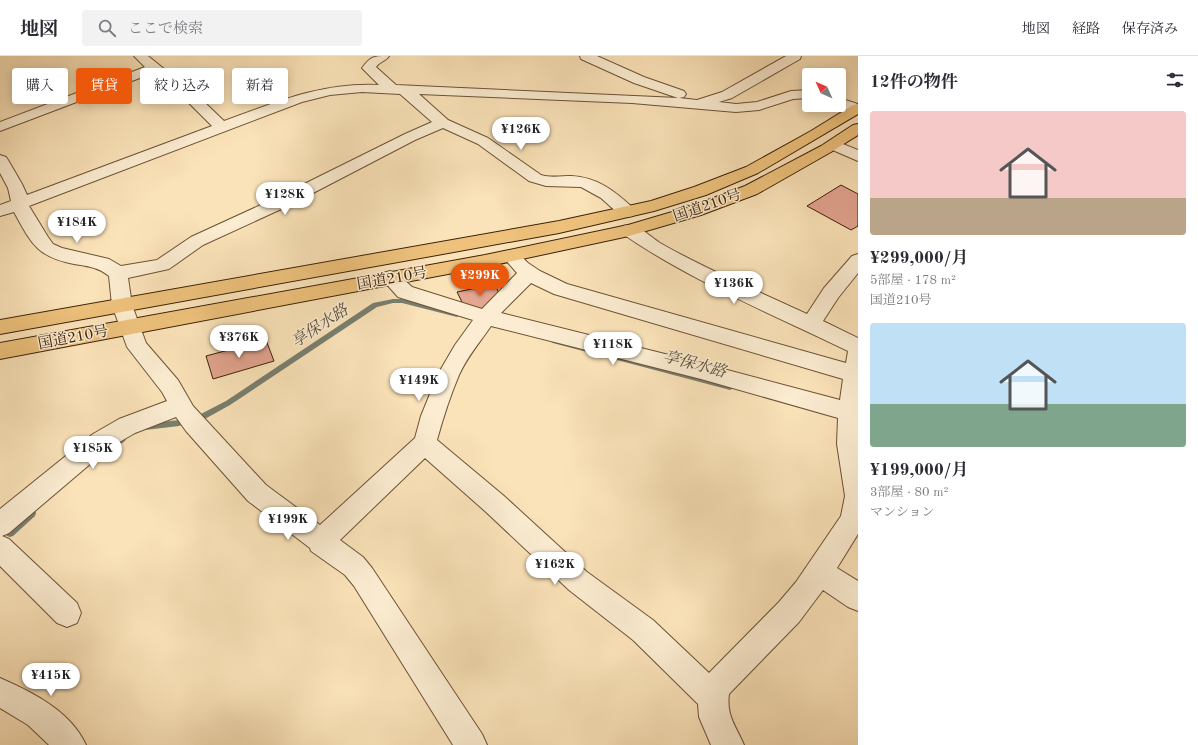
<!DOCTYPE html>
<html lang="ja">
<meta charset="utf-8">
<style>
:root{--surface:#fff;--page:#f2f2f3;--text:#2b2b33;--muted:#7c7c81;--line:#e1e1e2;--accent:#ea580c}
body{margin:0;font-family:"Old Standard TT","Noto Serif JP",serif;background:var(--page);color:var(--text);height:100vh;display:flex;flex-direction:column;font-size:15px;white-space:nowrap}
*{box-sizing:border-box;margin:0}
p{font-size:13px;color:var(--muted)}
.icon{flex:none;width:22px;height:22px;fill:none;stroke:currentColor;stroke-width:2;stroke-linecap:round;stroke-linejoin:round}
.map{position:relative;flex:1;overflow:hidden}
.sheet{display:flex;flex-direction:column;background:var(--surface);width:340px}
.sheet>*{flex:none}
.guide{position:absolute;left:12px;top:12px;width:380px;height:36px;display:flex;gap:8px}
.needle{width:26px;rotate:315deg}
.fabs{position:absolute;left:802px;top:12px;display:grid;gap:8px}
.fabs a{display:grid;place-items:center;width:44px;height:44px;border-radius:4px;background:var(--surface);box-shadow:0 2px 10px #0003;font-size:20px}
.price{position:absolute;translate:-50% -34px;padding:0 9px;border-radius:14px;background:#fff;color:#222;font-size:13px;line-height:26px;filter:drop-shadow(0 1px 2px #0008)}
.price::after{content:'';position:absolute;left:50%;top:24px;width:12px;height:9px;margin-left:-6px;background:inherit;clip-path:polygon(0 0,100% 0,50% 100%)}
.price.selected{background:var(--accent);color:#fff}
ul{padding:0;list-style:none}
li{display:grid;align-content:center;gap:8px;height:212px;padding:0 12px}
li span{display:grid;place-items:center;height:124px;border-radius:4px;color:#555}
li>.icon{margin-inline-start:auto}
span .icon{width:72px;height:72px;fill:#fffc;stroke-width:1}
li b{font-size:17px}
h2{display:flex;justify-content:space-between;align-items:center;height:48px;padding:0 12px;font-size:17px}
.pill{padding:0 14px;border-radius:4px;background:var(--surface);box-shadow:0 2px 10px #0003;font-size:14px;line-height:36px}
.pill.selected{background:var(--accent);color:#fff}
header{display:flex;align-items:center;gap:24px;box-sizing:border-box;height:56px;padding:0 20px;background:var(--surface);border-bottom:1px solid var(--line)}
header strong{font-size:19px}
nav{display:flex;gap:22px;margin-inline-start:auto;font-size:14px}
.search{width:280px;height:36px;background:var(--page);display:flex;align-items:center;gap:10px;box-sizing:border-box;padding:0 14px;border-radius:4px;color:var(--muted);font-size:15px}
main{display:flex;flex:1;min-height:0}
.map>svg:first-child{display:block}
</style>
<header>
<strong>地図</strong>
<div class="search"><svg class="icon" aria-label="search" viewBox="0 0 24 24"><circle cx="10" cy="10" r="6"/><path d="M15 15l6 6"/></svg>ここで検索</div>
<nav><a>地図</a><a>経路</a><a>保存済み</a></nav>
</header>
<main>
<div class="map">
<svg width="858" height="689" viewBox="0 0 858 689">
<rect width="100%" height="100%" fill="#fbe3b9"/>
<filter id="stains"><feTurbulence type="fractalNoise" baseFrequency=".005" numOctaves="4"/><feColorMatrix values="0 0 0 0 .2 0 0 0 0 .09 0 0 0 0 .02 0 0 0 .5 -.17"/></filter>
<radialGradient id="worn" r=".72"><stop offset=".6" stop-color="#630" stop-opacity="0"/><stop offset="1" stop-color="#630" stop-opacity=".3"/></radialGradient>
<g fill="none" stroke-linecap="round" stroke-linejoin="round">
<path fill="#787f70" fill-rule="evenodd" d="M 393,243 L 402,243 L 457,257 L 460,259 L 457,261 L 402,247 L 393,247 L 377,251 L 230,349 L 203,364 L 200,365 L 197,364 L 196,362 L 197,360 L 226,345 L 373,247 Z
M 551,283 L 553,283 L 730,328 L 732,329 L 733,331 L 732,333 L 730,334 L 553,287 L 550,285 Z
M 179,364 L 182,365 L 183,367 L 182,369 L 179,370 L 145,374 L 142,373 L 141,371 L 142,369 L 145,368 Z
M 122,380 L 125,381 L 126,383 L 125,385 L 98,405 L 95,406 L 92,405 L 91,403 L 92,401 Z
M 32,453 L 35,454 L 36,457 L 35,460 L 13,480 L 10,481 L 7,480 L 6,477 L 7,474 L 29,454 Z"/>
</g>
<path fill="#e4a591" stroke="#3d210b" d="M 841,129 L 858,138 L 858,170 L 851,174 L 807,150 Z
M 495,228 L 500,240 L 486,254 L 463,248 L 457,236 Z
M 266,284 L 274,305 L 213,323 L 206,300 Z"/>
<g fill="none" stroke-linecap="round" stroke-linejoin="round">
<defs>
<path id="minor" d="M 134,0 L 148,0 L 200,42 L 224,65 C 276,46 323,26 379,29 L 362,12 C 371,0 374,0 389,0 C 386,5 379,6 376,11 L 396,29 L 678,42 L 634,27 L 581,3 L 580,0 L 597,0 L 644,21 L 684,35 L 686,38 L 684,41 L 679,42 L 697,44 L 722,36 L 786,0 L 801,0 L 800,3 L 732,42 L 719,46 L 736,48 L 757,46 L 791,35 L 809,34 L 809,42 L 793,43 L 759,54 L 736,56 L 632,47 L 419,38 L 448,64 L 488,82 L 541,119 C 550,122 562,120 571,120 C 597,121 615,135 633,152 L 636,156 L 633,160 L 627,161 L 621,160 L 601,142 L 581,131 L 546,130 L 529,125 L 478,88 L 443,72 L 415,84 L 288,150 L 203,189 L 169,213 L 128,222 L 132,249 L 146,287 L 178,324 L 193,350 L 266,429 L 320,469 L 415,382 L 421,360 L 438,318 L 455,289 L 473,264 L 398,241 L 381,222 L 383,217 L 390,215 L 397,217 L 412,231 L 482,253 L 517,217 L 502,200 L 505,196 L 511,194 L 517,196 L 528,207 L 540,215 L 567,228 L 846,307 L 848,295 C 774,259 691,225 623,178 L 620,174 L 623,170 C 637,166 649,180 660,187 C 707,214 758,235 807,258 L 824,232 L 852,200 L 858,198 L 858,217 L 838,242 L 823,265 L 858,282 L 858,478 L 837,512 L 858,525 L 858,555 L 848,551 L 823,534 L 799,566 L 729,638 C 726,660 736,670 744,689 L 711,689 L 699,661 L 698,648 L 633,584 L 569,534 L 486,456 L 425,402 L 340,484 L 363,501 L 372,512 L 482,678 L 487,689 L 453,689 L 354,530 L 345,519 L 311,495 L 310,492 L 248,445 L 186,375 L 176,361 L 135,377 L 109,392 L 9,477 L 2,480 L 9,483 L 77,547 L 81,557 L 77,567 L 67,571 L 57,567 L 0,510 L 0,453 L 93,378 L 119,363 L 167,345 L 162,336 L 127,291 L 112,249 L 109,220 C 98,211 87,210 74,208 C 37,201 31,187 14,156 L 0,160 L 0,149 L 11,145 L 8,132 L 0,117 L 0,99 L 6,101 L 8,104 L 22,128 L 27,139 L 212,70 L 190,48 L 153,17 L 0,75 L 0,66 L 145,11 ZM 362,36 L 400,38 L 432,66 L 405,78 L 276,142 L 191,181 L 157,204 L 121,210 L 109,203 L 62,192 L 53,188 L 48,181 L 29,150 L 302,46 L 330,39 ZM 531,227 L 554,238 L 843,323 L 840,344 L 701,307 L 501,257 ZM 491,270 L 701,323 L 838,362 L 837,388 L 845,440 L 841,460 L 796,526 L 779,546 L 709,617 L 653,564 L 587,516 L 504,440 L 437,384 C 443,362 450,340 459,319 C 467,301 480,286 491,270 Z
M 839,42 L 858,48 L 858,57 L 834,49 L 839,49 Z
M 833,84 L 858,94 L 858,105 L 828,92 L 825,89 L 828,86 Z
M 0,622 C 32,636 71,655 86,689 L 49,689 L 28,669 L 0,652 Z"/>
<path id="highway" d="M 858,48 L 858,58 L 758,117 L 706,139 L 654,155 L 559,177 L 0,278 L 0,264 L 559,165 L 651,145 L 694,131 L 746,111 L 811,75 L 853,49 Z
M 858,68 L 858,79 L 831,96 L 757,138 L 701,159 L 629,180 L 485,211 L 0,303 L 0,287 L 485,199 L 628,169 L 689,151 L 745,130 L 821,90 L 853,69 Z"/>
</defs>
<use href="#minor" stroke="#6c5236" stroke-width="2"/>
<use href="#highway" stroke="#3d210b" stroke-width="2"/>
<use href="#minor" fill="#fcedd2" fill-rule="evenodd"/>
<use href="#highway" fill="#eec27c" fill-rule="evenodd"/>
</g>
<g text-anchor="middle" stroke-width="3" stroke-linejoin="round" paint-order="stroke">
<g font-size="15" fill="#3d210b" stroke="#fcedd2">
<text transform="translate(707 149) rotate(-19)" y="5">国道210号</text>
<text transform="translate(392 222) rotate(-10)" y="5">国道210号</text>
<text transform="translate(73 281) rotate(-11)" y="5">国道210号</text>
</g>
<g font-size="16" font-style="italic" fill="#5a503d" stroke="#fcedd2">
<text transform="translate(319 269) rotate(-33)" y="6">享保水路</text>
<text transform="translate(695 307) rotate(15)" y="6">享保水路</text>
</g>
</g>
<rect width="100%" height="100%" filter="url(#stains)"/>
<rect width="100%" height="100%" fill="url(#worn)"/>
</svg>
<div class="fabs">
<a><svg class="needle" viewBox="-14 -14 28 28"><path d="M0-13l5 13h-10z" fill="#e53935"/><path d="M0 13l5-13h-10z" fill="#7c7c81"/></svg></a>
</div>
<b class="price" style="left:521px;top:95px">¥126K</b>
<b class="price" style="left:285px;top:160px">¥128K</b>
<b class="price" style="left:77px;top:188px">¥184K</b>
<b class="price selected" style="left:480px;top:241px">¥299K</b>
<b class="price" style="left:734px;top:249px">¥136K</b>
<b class="price" style="left:239px;top:303px">¥376K</b>
<b class="price" style="left:613px;top:310px">¥118K</b>
<b class="price" style="left:419px;top:346px">¥149K</b>
<b class="price" style="left:93px;top:414px">¥185K</b>
<b class="price" style="left:288px;top:485px">¥199K</b>
<b class="price" style="left:555px;top:530px">¥162K</b>
<b class="price" style="left:51px;top:641px">¥415K</b>
<div class="guide">
<a class="pill">購入</a>
<a class="pill selected">賃貸</a>
<a class="pill">絞り込み</a>
<a class="pill">新着</a>
</div>
</div>
<section class="sheet">
<h2>12件の物件<svg class="icon" aria-label="filters" viewBox="0 0 24 24"><path d="M4 7h16M4 17h16"/><circle cx="9" cy="7" r="2"/><circle cx="15" cy="17" r="2"/></svg></h2>
<ul>
<li><span style="background:linear-gradient(#f6c9c9 70%,#b9a48a 0)"><svg class="icon" aria-label="home" viewBox="0 0 24 24"><path d="M3 11l9-7 9 7M6 9v11h12V9"/></svg></span><div><b>¥299,000/月</b><p>5部屋 · 178 m²</p><p>国道210号</p></div></li>
<li><span style="background:linear-gradient(#bfe0f5 65%,#7fa58c 0)"><svg class="icon" aria-label="home" viewBox="0 0 24 24"><path d="M3 11l9-7 9 7M6 9v11h12V9"/></svg></span><div><b>¥199,000/月</b><p>3部屋 · 80 m²</p><p>マンション</p></div></li>
</ul>
</section>
</main>
